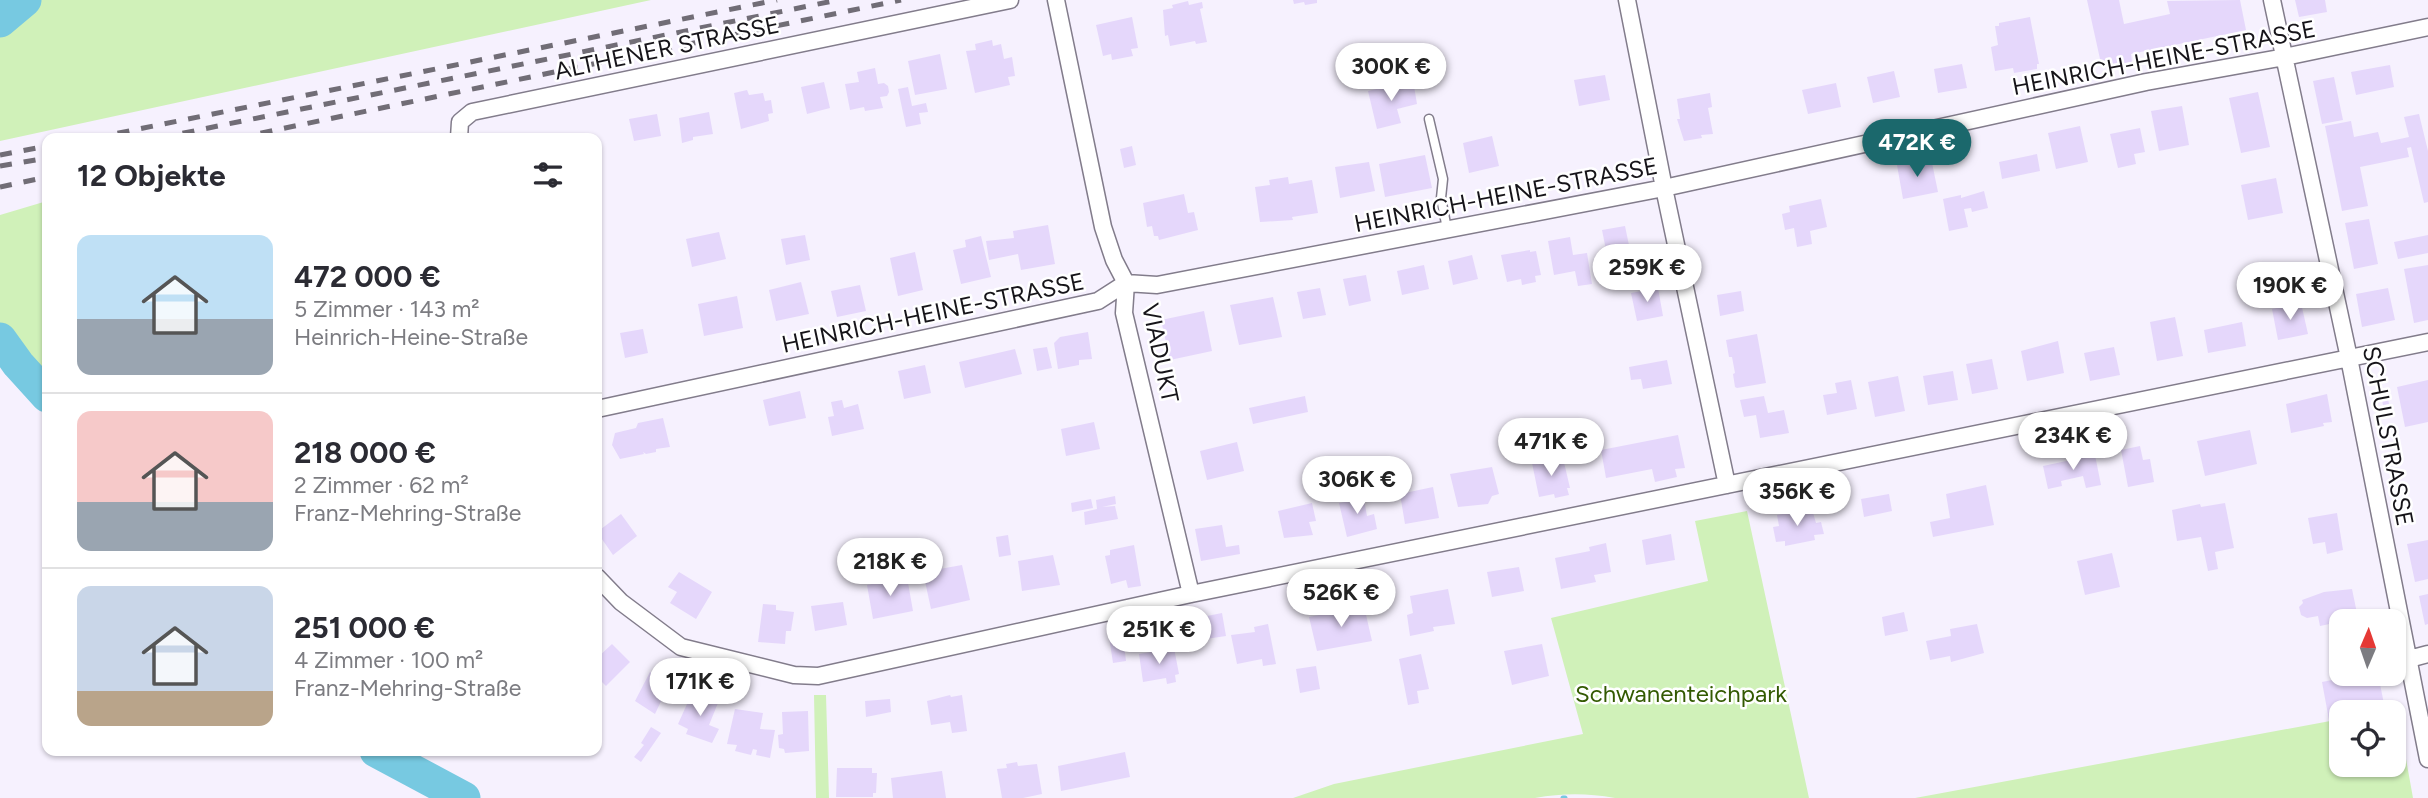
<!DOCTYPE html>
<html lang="de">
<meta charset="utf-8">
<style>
:root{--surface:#fff;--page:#f2f2f3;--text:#2b2b33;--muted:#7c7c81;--line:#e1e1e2;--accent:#1b686c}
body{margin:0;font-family:Figtree,sans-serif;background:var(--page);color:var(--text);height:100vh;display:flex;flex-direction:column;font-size:26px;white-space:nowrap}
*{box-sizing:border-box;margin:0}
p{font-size:23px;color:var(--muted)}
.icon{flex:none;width:38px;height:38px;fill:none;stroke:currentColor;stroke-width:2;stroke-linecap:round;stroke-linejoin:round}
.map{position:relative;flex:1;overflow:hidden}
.details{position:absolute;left:42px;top:133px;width:560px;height:623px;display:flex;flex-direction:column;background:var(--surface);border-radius:14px;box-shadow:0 2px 5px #0004}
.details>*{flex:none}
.needle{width:46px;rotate:2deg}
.tools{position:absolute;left:2329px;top:609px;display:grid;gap:14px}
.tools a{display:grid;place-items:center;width:77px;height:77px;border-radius:14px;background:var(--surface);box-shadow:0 2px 5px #0004;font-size:35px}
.price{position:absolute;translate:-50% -60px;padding:0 16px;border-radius:24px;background:#fff;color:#222;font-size:23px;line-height:46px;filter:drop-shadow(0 2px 4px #0008)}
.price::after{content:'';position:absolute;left:50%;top:42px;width:21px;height:16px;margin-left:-10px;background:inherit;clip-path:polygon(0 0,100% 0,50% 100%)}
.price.current{background:var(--accent);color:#fff}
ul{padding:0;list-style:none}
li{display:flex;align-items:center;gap:21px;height:175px;padding:0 35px}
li+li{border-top:2px solid var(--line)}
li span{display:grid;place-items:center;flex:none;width:196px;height:140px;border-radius:14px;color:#555}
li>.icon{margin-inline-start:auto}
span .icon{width:84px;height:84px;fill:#fffc;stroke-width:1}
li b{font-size:30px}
h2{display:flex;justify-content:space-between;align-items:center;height:84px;padding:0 35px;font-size:30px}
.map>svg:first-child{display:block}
</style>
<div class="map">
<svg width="2428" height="798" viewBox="0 0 2428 798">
<rect width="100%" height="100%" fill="#f6f1fe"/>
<path fill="#d0f1b9" d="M 37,0 L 651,0 L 0,141 L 0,33 Z
M 47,201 L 47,388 L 20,358 L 0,328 L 0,215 Z
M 1747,511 L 1809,798 L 1615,798 C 1587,793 1563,793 1535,798 L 1293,798 L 1334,784 L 1583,734 L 1551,618 L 1708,581 L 1695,521 Z
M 814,695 L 826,695 L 829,798 L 816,798 Z
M 2397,709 L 2413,798 L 1915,798 L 2341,719 L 2342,765 L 2394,765 L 2394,712 L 2376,712 Z"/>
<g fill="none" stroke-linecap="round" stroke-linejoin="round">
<path stroke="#77c9e1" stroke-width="5" d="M 1563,798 L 1565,798"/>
<path stroke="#77c9e1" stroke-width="33" d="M 0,21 L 25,0
M 0,339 L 18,364 L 47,396
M 376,751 L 464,798"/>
</g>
<path fill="#e5d7fb" d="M 1293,0 L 1317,0 L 1317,3 L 1305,5 L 1304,2 L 1294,4 Z
M 2087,0 L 2119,0 L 2124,24 L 2170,14 L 2167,1 L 2240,0 L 2246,30 L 2131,54 L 2132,62 L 2102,68 Z
M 2295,0 L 2325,0 L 2327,12 L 2299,17 Z
M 1188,1 L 1189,5 L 1202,2 L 1203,8 L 1200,9 L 1207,42 L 1196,44 L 1195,41 L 1170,46 L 1168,35 L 1165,36 L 1163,10 L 1173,8 L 1172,5 Z
M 1132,17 L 1138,48 L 1131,49 L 1133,56 L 1112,60 L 1111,54 L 1103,56 L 1096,25 Z
M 2030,17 L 2039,64 L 2037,64 L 2037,69 L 2014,73 L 2013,68 L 1995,71 L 1991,47 L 1998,45 L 1995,26 L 1999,26 L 1999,23 Z
M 992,40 L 993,46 L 1001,44 L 1004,59 L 1012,57 L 1015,76 L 1008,77 L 1010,85 L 975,93 L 966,51 L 976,50 L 975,44 Z
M 940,54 L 947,89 L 915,95 L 908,61 Z
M 1962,64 L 1967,88 L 1938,93 L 1934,69 Z
M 2390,65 L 2394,87 L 2356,95 L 2351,72 Z
M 875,68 L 878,84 L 884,83 L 888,86 L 889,92 L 887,96 L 880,97 L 883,108 L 865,111 L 864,107 L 850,110 L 845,84 L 859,82 L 857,72 Z
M 1894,71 L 1900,97 L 1873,103 L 1867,77 Z
M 1605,75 L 1610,100 L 1579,106 L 1574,80 Z
M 2334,77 L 2343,120 L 2322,124 L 2313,81 Z
M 1413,80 L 1417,104 L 1397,109 L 1401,123 L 1377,129 L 1368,91 Z
M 824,82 L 830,108 L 807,114 L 801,87 Z
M 1836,83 L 1841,107 L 1808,114 L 1802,90 Z
M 908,87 L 912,106 L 926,103 L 928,112 L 919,113 L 921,124 L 906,127 L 898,89 Z
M 747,90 L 749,95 L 763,93 L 765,101 L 771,100 L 773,113 L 768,114 L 769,121 L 741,129 L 734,93 Z
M 2258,92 L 2270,147 L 2241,153 L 2229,98 Z
M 1710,93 L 1712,107 L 1708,108 L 1713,134 L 1701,135 L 1702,138 L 1684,141 L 1677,119 L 1680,119 L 1677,99 Z
M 2182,106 L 2189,145 L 2159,151 L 2151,111 Z
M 709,112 L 713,134 L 693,137 L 693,140 L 682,143 L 679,118 Z
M 657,114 L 661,136 L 634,141 L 629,119 Z
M 2419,114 L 2428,151 L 2428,202 L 2424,203 L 2411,147 L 2407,148 L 2409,157 L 2360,167 L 2368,206 L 2342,211 L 2325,126 L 2351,121 L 2354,137 L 2378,132 L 2381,143 L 2409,137 L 2404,117 Z
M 2080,126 L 2088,162 L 2056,169 L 2048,133 Z
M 2140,128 L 2145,152 L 2134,154 L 2136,164 L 2118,168 L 2110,134 Z
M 1492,136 L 1499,166 L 1469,173 L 1463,143 Z
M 1132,146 L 1136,165 L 1124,168 L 1120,149 Z
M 2037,154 L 2040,171 L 2002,179 L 1999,162 Z
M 1425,155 L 1432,188 L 1385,197 L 1379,164 Z
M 1931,158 L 1938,192 L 1903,199 L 1897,165 Z
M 1369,162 L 1375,191 L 1340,198 L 1335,167 Z
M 1288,177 L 1289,184 L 1312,180 L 1318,213 L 1292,217 L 1293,220 L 1260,222 L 1255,187 L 1270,185 L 1269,180 Z
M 2276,178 L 2283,213 L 2248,220 L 2241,185 Z
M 1984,191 L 1988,208 L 1972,212 L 1971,208 L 1964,209 L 1968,227 L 1949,231 L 1943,199 L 1961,195 L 1961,198 Z
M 1184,194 L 1188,213 L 1194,212 L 1198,230 L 1159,240 L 1158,236 L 1154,236 L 1152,226 L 1147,227 L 1143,203 Z
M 1821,199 L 1827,227 L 1810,231 L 1812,244 L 1797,247 L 1794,228 L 1785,230 L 1782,214 L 1790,212 L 1789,206 Z
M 2369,219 L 2378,264 L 2354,269 L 2345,223 Z
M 1048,225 L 1055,264 L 1021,270 L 1018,254 L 989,260 L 986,241 L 1014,238 L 1013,231 Z
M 1625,226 L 1630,250 L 1607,255 L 1602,230 Z
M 719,232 L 726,259 L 692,267 L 686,239 Z
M 805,235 L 810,260 L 786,265 L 781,239 Z
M 2428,235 L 2428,253 L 2398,259 L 2394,242 Z
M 981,236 L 991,277 L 961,284 L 953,250 L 966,247 L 965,240 Z
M 1570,237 L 1573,255 L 1587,253 L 1592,284 L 1578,286 L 1575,271 L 1554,275 L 1548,241 Z
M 1530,250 L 1530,252 L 1536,251 L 1541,275 L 1535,276 L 1536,282 L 1522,285 L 1521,279 L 1507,282 L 1501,255 Z
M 915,252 L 923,290 L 898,296 L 890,258 Z
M 1472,255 L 1478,279 L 1453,285 L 1448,261 Z
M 1424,265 L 1429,289 L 1402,295 L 1397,271 Z
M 2428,265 L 2428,320 L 2414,323 L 2404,269 Z
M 1366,275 L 1371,301 L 1349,306 L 1343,279 Z
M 801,282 L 809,314 L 776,321 L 769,290 Z
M 860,285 L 866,311 L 837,317 L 831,291 Z
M 1320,288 L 1326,315 L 1303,319 L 1297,292 Z
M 1658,288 L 1663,316 L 1637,321 L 1631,293 Z
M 2388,288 L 2395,320 L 2362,327 L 2356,294 Z
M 1741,291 L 1744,311 L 1720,316 L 1717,295 Z
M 737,296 L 743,328 L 704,336 L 698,304 Z
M 1273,297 L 1282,337 L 1239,345 L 1230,305 Z
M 2301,303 L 2308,334 L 2278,340 L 2272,309 Z
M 1204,311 L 1212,351 L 1170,360 L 1161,320 Z
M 2175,317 L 2183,356 L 2157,361 L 2150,322 Z
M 2242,322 L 2246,346 L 2208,353 L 2204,330 Z
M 643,329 L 648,353 L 625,358 L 620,333 Z
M 1088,332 L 1092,359 L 1079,360 L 1079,365 L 1058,369 L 1054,343 L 1060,337 Z
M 1757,334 L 1766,383 L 1737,388 L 1735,387 L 1733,374 L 1735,373 L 1732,357 L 1729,357 L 1726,340 Z
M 2058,341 L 2064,373 L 2027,381 L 2021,351 Z
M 1047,347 L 1052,368 L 1037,371 L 1033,349 Z
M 2114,347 L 2120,375 L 2090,381 L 2084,353 Z
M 1015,349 L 1022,374 L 965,388 L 959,362 Z
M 1992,359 L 1998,389 L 1972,394 L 1966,364 Z
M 1667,360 L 1672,384 L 1643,389 L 1641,379 L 1631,380 L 1629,367 Z
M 925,365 L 931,393 L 904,399 L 898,371 Z
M 1953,371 L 1958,400 L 1928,405 L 1923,376 Z
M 1898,376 L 1905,411 L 1875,417 L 1868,382 Z
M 1851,380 L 1857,409 L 1827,415 L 1823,395 L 1837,393 L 1835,383 Z
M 2428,380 L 2428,422 L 2405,427 L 2397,387 Z
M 2386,388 L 2389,404 L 2383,405 L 2380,390 Z
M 800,391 L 806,418 L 769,426 L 763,400 Z
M 2327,394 L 2332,422 L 2323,423 L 2324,426 L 2291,433 L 2286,404 Z
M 1305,396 L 1308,412 L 1253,424 L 1249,408 Z
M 1764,396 L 1768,413 L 1784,410 L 1789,433 L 1760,438 L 1756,415 L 1744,417 L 1740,400 Z
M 842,400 L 844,408 L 858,404 L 864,429 L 832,436 L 828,417 L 834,416 L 831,402 Z
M 663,418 L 670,447 L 656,449 L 656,452 L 646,454 L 643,452 L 644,454 L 620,459 L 612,445 L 615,433 L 636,428 L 638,423 Z
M 1094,422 L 1100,449 L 1066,456 L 1061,429 Z
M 2250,430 L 2257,464 L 2205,476 L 2197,441 Z
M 1678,435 L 1685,468 L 1675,469 L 1677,477 L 1655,482 L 1652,469 L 1606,478 L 1601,450 Z
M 1237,442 L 1244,471 L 1207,480 L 1200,451 Z
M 2140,446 L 2143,460 L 2150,459 L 2154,482 L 2128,487 L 2121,450 Z
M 2095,455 L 2101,485 L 2086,488 L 2083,476 L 2061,481 L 2062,486 L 2048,489 L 2043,466 Z
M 1563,458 L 1570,488 L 1567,488 L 1569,495 L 1555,498 L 1554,494 L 1539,497 L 1532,463 Z
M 1492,467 L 1499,494 L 1492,496 L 1488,504 L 1458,507 L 1450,474 Z
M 1986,485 L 1994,525 L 1933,537 L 1930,522 L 1950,518 L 1946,494 Z
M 1433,487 L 1439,518 L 1405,524 L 1400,494 Z
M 1363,494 L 1367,516 L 1374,514 L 1377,529 L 1347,537 L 1339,503 L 1350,501 L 1349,496 Z
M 1889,494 L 1892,511 L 1864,517 L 1861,499 Z
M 1115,496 L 1116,504 L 1102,507 L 1115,506 L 1118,519 L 1085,525 L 1084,512 L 1097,509 L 1096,500 Z
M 1091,499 L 1093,508 L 1072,512 L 1071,503 Z
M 1312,503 L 1316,521 L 1309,522 L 1313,535 L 1284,538 L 1278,511 Z
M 2225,503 L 2234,548 L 2215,552 L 2218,569 L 2208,571 L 2201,537 L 2177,541 L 2172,510 L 2200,504 L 2201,507 Z
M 1812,509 L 1816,523 L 1821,522 L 1824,534 L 1814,535 L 1815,540 L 1785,546 L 1785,541 L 1776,542 L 1773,527 L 1779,526 L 1777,515 Z
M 2337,513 L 2343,550 L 2327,554 L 2325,542 L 2313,544 L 2308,518 Z
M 621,514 L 637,536 L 613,555 L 597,532 Z
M 1222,525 L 1226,547 L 1239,545 L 1240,554 L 1201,561 L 1195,529 Z
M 1671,534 L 1675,560 L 1646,565 L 1642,540 Z
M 1008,535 L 1011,555 L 999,557 L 996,537 Z
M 2428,540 L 2428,579 L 2415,582 L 2407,544 Z
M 1606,543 L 1611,572 L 1594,575 L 1596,582 L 1561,589 L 1555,558 L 1590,551 L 1589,547 Z
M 1134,545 L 1141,586 L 1128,588 L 1126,580 L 1111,584 L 1105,556 L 1110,555 L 1110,550 Z
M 2112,553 L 2120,587 L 2085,595 L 2077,561 Z
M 1053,555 L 1060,585 L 1022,591 L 1018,561 Z
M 962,565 L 970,600 L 931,609 L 923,572 Z
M 1519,567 L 1524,591 L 1492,597 L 1487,572 Z
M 679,572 L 712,592 L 696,619 L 670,603 L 677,592 L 668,587 Z
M 907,577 L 913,611 L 873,619 L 867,585 Z
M 1448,589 L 1455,624 L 1433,627 L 1434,631 L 1410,636 L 1407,615 L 1413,613 L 1410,596 Z
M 2352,589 L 2358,618 L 2320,626 L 2318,616 L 2307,618 L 2301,615 L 2299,607 L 2303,603 L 2302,600 L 2324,592 Z
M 2428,594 L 2428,624 L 2425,625 L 2419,596 Z
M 843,602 L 847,625 L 815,631 L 811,606 Z
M 763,604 L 776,605 L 776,610 L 794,612 L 791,631 L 786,631 L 785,644 L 758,642 Z
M 1364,606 L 1372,641 L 1317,651 L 1309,617 Z
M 1904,612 L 1908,631 L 1885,636 L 1882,617 Z
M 1222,613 L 1226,636 L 1206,639 L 1202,617 Z
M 1268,624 L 1276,664 L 1263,666 L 1262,659 L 1237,664 L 1231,635 L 1255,632 L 1254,627 Z
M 1977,624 L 1984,653 L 1951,662 L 1950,656 L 1930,660 L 1926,641 L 1951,636 L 1950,629 Z
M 1123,635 L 1126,661 L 1113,663 L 1109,637 Z
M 612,644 L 630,662 L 606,686 L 597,677 L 597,658 Z
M 1542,644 L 1549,676 L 1512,685 L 1504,651 Z
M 1174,648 L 1179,674 L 1175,675 L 1176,682 L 1167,684 L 1166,678 L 1143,682 L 1139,654 Z
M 1421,654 L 1429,689 L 1417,691 L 1419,703 L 1408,705 L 1399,659 Z
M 1316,666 L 1320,689 L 1300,693 L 1296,669 Z
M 650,672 L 670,682 L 655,714 L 635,701 Z
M 2363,674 L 2378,674 L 2385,709 L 2369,712 L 2342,712 L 2342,718 L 2329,720 L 2322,682 Z
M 692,693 L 718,703 L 709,725 L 719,729 L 712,743 L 686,734 L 688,729 L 678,724 Z
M 950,695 L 951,697 L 962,695 L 967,731 L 952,733 L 950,722 L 931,725 L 927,701 Z
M 890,699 L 891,712 L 866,717 L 865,701 Z
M 735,709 L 763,713 L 760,729 L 775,730 L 770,758 L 756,755 L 757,750 L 753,749 L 751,755 L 735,751 L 737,745 L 727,744 Z
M 808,711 L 809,751 L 785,753 L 784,749 L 779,748 L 778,735 L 783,734 L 782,712 Z
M 651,727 L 661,733 L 641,762 L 634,757 L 644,745 L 641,743 Z
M 1125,752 L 1130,777 L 1061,791 L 1058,766 Z
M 1017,762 L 1018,766 L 1037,764 L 1042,794 L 1023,798 L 1002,798 L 997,769 L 1007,768 L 1006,764 Z
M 837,768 L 872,768 L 872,773 L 877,773 L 876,793 L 873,793 L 873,797 L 836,797 Z
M 942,771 L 946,798 L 893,798 L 891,778 Z"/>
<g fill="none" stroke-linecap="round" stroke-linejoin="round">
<defs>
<path id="lane" d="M 1429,119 L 1443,179 L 1441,198 L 1447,229"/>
<path id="street" d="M 1056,0 L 1103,227 L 1114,260 L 1126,283 L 1124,313 L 1191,594
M 1627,0 L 1664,188 L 1727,485
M 2272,0 L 2349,358 L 2428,759
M 459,138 L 460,122 L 472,112 L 1010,0
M 597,409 L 1098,301 L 1126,283 L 1157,285 L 1664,188 L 2146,82 L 2285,57 L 2428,27
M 597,577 L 621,602 L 681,647 L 794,675 L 818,676 L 1191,594 L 2428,342
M 2409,659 L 2428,654"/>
</defs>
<use href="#lane" stroke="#827c8b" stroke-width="11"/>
<use href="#street" stroke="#827c8b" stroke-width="19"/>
<use href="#lane" stroke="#fff" stroke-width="8"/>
<use href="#street" stroke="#fff" stroke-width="16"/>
<path stroke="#716d76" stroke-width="5" stroke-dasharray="12 12" stroke-linecap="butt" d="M 94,138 L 777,0
M 159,138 L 838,0
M 237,138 L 901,0
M 0,155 L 47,146
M 0,166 L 47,158
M 0,187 L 47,177"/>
</g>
<g text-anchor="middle" stroke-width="5" stroke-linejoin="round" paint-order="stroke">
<g font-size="24" fill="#161419" stroke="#fff">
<text transform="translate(667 48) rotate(-12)" y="8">ALTHENER STRASSE</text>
<text transform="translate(2164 58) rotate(-11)" y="8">HEINRICH-HEINE-STRASSE</text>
<text transform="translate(1506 195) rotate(-11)" y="8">HEINRICH-HEINE-STRASSE</text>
<text transform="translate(933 313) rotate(-12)" y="8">HEINRICH-HEINE-STRASSE</text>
<text transform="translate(1160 353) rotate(78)" y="8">VIADUKT</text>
<text transform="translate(2388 436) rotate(79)" y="8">SCHULSTRASSE</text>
</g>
<g font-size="24" fill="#335a02" stroke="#fff">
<text x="1681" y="702">Schwanenteichpark</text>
</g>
</g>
</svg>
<div class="tools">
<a><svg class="needle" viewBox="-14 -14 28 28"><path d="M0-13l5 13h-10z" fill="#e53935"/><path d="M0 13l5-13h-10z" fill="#7c7c81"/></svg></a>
<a><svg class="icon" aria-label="locate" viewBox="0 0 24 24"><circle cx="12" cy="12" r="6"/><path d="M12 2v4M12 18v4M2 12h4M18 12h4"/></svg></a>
</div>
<b class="price" style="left:1391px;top:103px">300K €</b>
<b class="price current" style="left:1917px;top:179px">472K €</b>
<b class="price" style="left:1647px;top:304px">259K €</b>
<b class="price" style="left:2290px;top:322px">190K €</b>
<b class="price" style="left:2073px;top:472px">234K €</b>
<b class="price" style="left:1551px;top:478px">471K €</b>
<b class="price" style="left:1357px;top:516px">306K €</b>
<b class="price" style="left:1797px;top:528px">356K €</b>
<b class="price" style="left:890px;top:598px">218K €</b>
<b class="price" style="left:1341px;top:629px">526K €</b>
<b class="price" style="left:1159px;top:666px">251K €</b>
<b class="price" style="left:700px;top:718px">171K €</b>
<section class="details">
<h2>12 Objekte<svg class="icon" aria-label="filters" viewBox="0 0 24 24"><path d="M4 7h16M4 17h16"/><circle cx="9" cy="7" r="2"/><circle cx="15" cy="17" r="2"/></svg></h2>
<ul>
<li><span style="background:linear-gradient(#bfe0f5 60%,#9aa5b1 0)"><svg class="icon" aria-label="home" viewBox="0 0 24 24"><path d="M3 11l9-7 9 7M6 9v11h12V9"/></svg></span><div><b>472 000 €</b><p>5 Zimmer · 143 m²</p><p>Heinrich-Heine-Straße</p></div></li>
<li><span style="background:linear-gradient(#f6c9c9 65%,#9aa5b1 0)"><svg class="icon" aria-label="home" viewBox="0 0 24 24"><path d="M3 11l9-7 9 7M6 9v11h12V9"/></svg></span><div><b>218 000 €</b><p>2 Zimmer · 62 m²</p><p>Franz-Mehring-Straße</p></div></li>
<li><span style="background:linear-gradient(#c9d6e8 75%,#b9a48a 0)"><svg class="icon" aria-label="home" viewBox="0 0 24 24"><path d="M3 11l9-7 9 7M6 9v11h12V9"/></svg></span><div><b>251 000 €</b><p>4 Zimmer · 100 m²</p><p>Franz-Mehring-Straße</p></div></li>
</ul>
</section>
</div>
